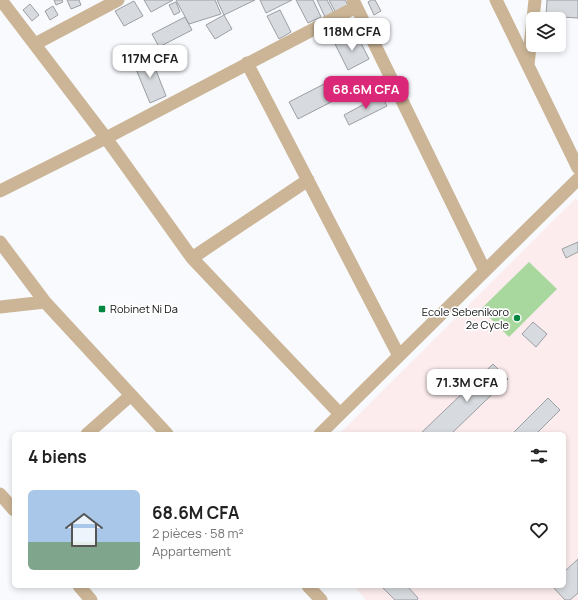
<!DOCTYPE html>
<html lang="fr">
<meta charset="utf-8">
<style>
:root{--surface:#fff;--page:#f6f6f6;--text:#222;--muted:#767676;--line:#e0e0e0;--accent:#db2777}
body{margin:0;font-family:Manrope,sans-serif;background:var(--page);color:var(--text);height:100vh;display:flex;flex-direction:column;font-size:15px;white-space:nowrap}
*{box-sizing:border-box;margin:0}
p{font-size:13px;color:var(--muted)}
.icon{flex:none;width:22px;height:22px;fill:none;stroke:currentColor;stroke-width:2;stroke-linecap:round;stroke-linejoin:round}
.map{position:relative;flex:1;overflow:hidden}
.details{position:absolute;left:12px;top:432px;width:554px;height:156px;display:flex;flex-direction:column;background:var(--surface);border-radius:6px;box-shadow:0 2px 6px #0003}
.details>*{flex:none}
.fabs{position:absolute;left:526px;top:12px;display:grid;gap:8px}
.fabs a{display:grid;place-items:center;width:40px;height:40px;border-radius:6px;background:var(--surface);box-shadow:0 2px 6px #0003;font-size:20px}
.price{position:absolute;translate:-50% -34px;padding:0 9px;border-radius:8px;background:#fff;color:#222;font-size:13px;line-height:26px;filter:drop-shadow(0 1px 2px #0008)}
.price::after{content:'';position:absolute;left:50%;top:24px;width:12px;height:9px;margin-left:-6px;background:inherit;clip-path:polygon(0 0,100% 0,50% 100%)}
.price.current{background:var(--accent);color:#fff}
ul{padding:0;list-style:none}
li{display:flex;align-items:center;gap:12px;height:100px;padding:0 16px}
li+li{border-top:1px solid var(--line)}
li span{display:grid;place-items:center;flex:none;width:112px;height:80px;border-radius:6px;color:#555}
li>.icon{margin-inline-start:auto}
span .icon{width:48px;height:48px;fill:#fffc;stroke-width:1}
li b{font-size:17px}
h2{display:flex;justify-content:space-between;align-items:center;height:48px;padding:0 16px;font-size:17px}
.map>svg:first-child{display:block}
</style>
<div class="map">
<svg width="578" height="600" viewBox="0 0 578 600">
<rect width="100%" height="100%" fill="#f8fafe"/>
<path fill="#fceced" d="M 576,198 L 578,202 L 578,600 L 366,600 L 354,586 L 564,586 L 564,434 L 339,434 Z"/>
<path fill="#a8d89d" d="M 529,262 L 557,289 L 509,337 L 481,309 Z"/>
<path fill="#d7dade" stroke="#9b9ea2" d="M 54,0 L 62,0 L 63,2 L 56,5 Z
M 67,0 L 79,0 L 81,5 L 71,9 Z
M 144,0 L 173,0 L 151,12 Z
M 176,0 L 215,0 L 221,14 L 189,24 Z
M 217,0 L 255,0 L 224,15 Z
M 260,0 L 292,0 L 266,13 Z
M 296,0 L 313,0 L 321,17 L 308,23 Z
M 317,0 L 327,0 L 335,15 L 326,19 Z
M 329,0 L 345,0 L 350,8 L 337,15 Z
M 371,0 L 375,0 L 381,11 L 374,15 L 368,2 Z
M 547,0 L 578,0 L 578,18 L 546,16 Z
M 134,1 L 143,16 L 124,26 L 115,11 Z
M 176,2 L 180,12 L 174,15 L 169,5 Z
M 30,4 L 39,15 L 32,21 L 23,10 Z
M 53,6 L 58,15 L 50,20 L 45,11 Z
M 280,10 L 291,32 L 279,39 L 267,16 Z
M 224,15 L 232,29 L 215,39 L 206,25 Z
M 185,17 L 192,30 L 159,47 L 152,34 Z
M 356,33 L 369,59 L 348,70 L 335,44 Z
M 150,55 L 166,96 L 150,103 L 133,62 Z
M 326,83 L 335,100 L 298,119 L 289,102 Z
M 381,95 L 387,106 L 349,125 L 344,115 Z
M 578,242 L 578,252 L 566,258 L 562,249 Z
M 533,322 L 547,334 L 536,347 L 522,334 Z
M 493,364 L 508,379 L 451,434 L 420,434 Z
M 548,398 L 560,410 L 536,434 L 512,434 Z
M 578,559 L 578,593 L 570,600 L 565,600 L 552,586 L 564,586 L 564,572 Z
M 385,586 L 407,586 L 418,598 L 417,600 L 395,600 L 383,588 Z"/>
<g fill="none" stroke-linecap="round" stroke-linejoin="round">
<path stroke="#cbb596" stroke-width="13" d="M 1,0 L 106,138 L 192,258 L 340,414
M 353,0 L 485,271
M 496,0 L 578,168
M 35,44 L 118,0
M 247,63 L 399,356
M 528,65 L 535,0
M 0,191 L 106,138 L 356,7
M 0,242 L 45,302 L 167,434
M 192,258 L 308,180
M 0,307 L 45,302
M 87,434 L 131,395
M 320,434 L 578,179
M 0,494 L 14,510
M 79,586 L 91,600
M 308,586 L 321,600"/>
</g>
<g fill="#028742" stroke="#fff" stroke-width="1.5">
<rect x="98" y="305" width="8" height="8" rx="2"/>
<circle cx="517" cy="318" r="4"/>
</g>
<g text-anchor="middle" stroke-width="3.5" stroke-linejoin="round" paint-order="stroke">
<g font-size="11" fill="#0f1011" stroke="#fff" text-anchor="start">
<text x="110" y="313">Robinet Ni Da</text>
<text x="509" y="316" text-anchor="end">Ecole Sebenikoro<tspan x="509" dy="13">2e Cycle</tspan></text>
</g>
</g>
</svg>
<div class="fabs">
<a><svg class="icon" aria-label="layers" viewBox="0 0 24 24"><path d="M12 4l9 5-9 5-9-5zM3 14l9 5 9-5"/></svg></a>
</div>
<b class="price" style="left:352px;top:52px">118M CFA</b>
<b class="price" style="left:150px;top:79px">117M CFA</b>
<b class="price current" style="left:366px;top:110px">68.6M CFA</b>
<b class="price" style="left:467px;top:403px">71.3M CFA</b>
<section class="details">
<h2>4 biens<svg class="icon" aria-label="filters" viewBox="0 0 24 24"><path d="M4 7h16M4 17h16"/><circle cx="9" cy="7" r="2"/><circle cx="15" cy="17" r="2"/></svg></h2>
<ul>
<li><span style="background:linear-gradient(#a9c7e8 65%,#7fa58c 0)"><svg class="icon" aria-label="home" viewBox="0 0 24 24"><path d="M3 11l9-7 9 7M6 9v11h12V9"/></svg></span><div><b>68.6M CFA</b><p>2 pièces · 58 m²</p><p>Appartement</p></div><svg class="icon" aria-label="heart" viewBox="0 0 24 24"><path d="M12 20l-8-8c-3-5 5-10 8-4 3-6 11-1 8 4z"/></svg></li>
</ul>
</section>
</div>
